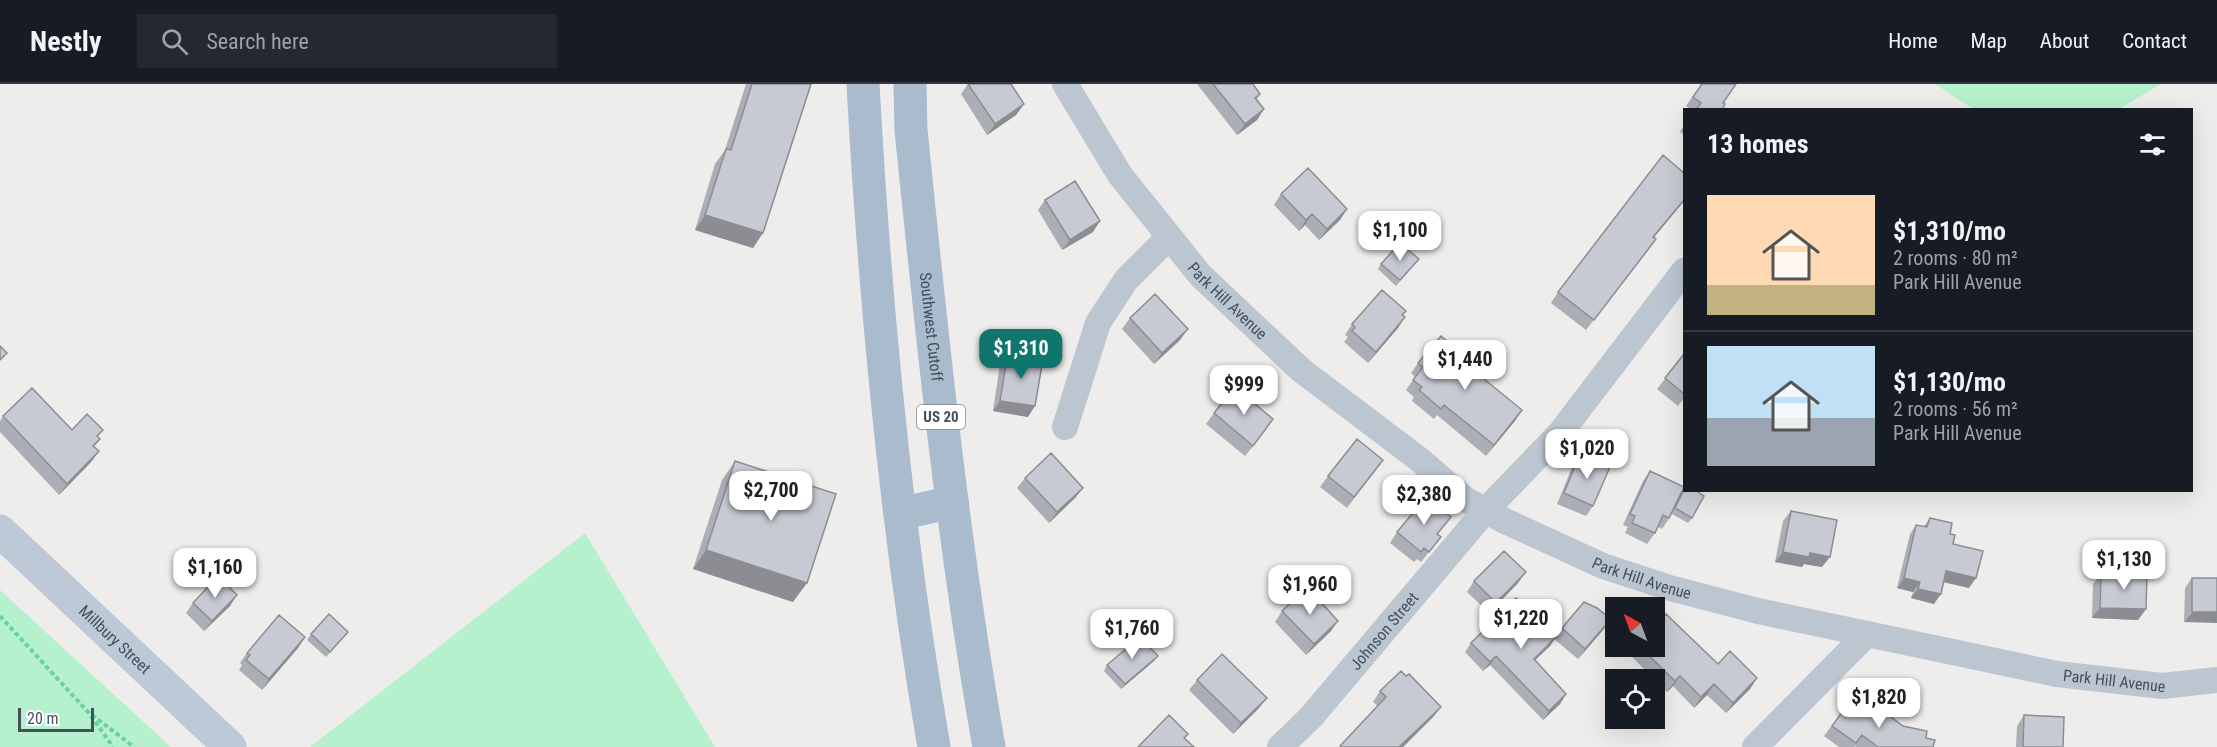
<!DOCTYPE html>
<meta charset="utf-8">
<style>
:root{--surface:#171b24;--page:#242831;--text:#f1f3f6;--muted:#9ea1a6;--line:#363941;--accent:#0f766e}
body{margin:0;font-family:"Roboto Condensed",sans-serif;background:var(--page);color:var(--text);height:100vh;display:flex;flex-direction:column;font-size:22px;white-space:nowrap}
*{box-sizing:border-box;margin:0}
p{font-size:20px;color:var(--muted)}
.icon{flex:none;width:33px;height:33px;fill:none;stroke:currentColor;stroke-width:2;stroke-linecap:round;stroke-linejoin:round}
.map{position:relative;flex:1;overflow:hidden}
.drawer{position:absolute;left:1683px;top:24px;width:510px;height:384px;display:flex;flex-direction:column;background:var(--surface);border-radius:0px;box-shadow:0 6px 24px #0002}
.drawer>*{flex:none}
.needle{width:39px;rotate:319deg}
.tools{position:absolute;left:1605px;top:513px;display:grid;gap:12px}
.tools a{display:grid;place-items:center;width:60px;height:60px;border-radius:0px;background:var(--surface);box-shadow:0 6px 24px #0002;font-size:30px}
.scale{position:absolute;left:18px;bottom:15px;width:76px;box-sizing:border-box;padding-left:6px;border:3px solid #434f5a;border-top:0;font-size:16px;line-height:21px;white-space:nowrap;color:#434f5a;-webkit-text-stroke:4px #fff;paint-order:stroke}
.price{position:absolute;translate:-50% -51px;padding:0 14px;border-radius:12px;background:#fff;color:#222;font-size:20px;line-height:39px;filter:drop-shadow(0 2px 3px #0008)}
.price::after{content:'';position:absolute;left:50%;top:36px;width:18px;height:14px;margin-left:-9px;background:inherit;clip-path:polygon(0 0,100% 0,50% 100%)}
.price.selected{background:var(--accent);color:#fff}
ul{padding:0;list-style:none}
li{display:flex;align-items:center;gap:18px;height:150px;padding:0 24px}
li+li{border-top:2px solid var(--line)}
li span{display:grid;place-items:center;flex:none;width:168px;height:120px;border-radius:0px;color:#555}
li>.icon{margin-inline-start:auto}
span .icon{width:72px;height:72px;fill:#fffc;stroke-width:1}
li b{font-size:26px}
h2{display:flex;justify-content:space-between;align-items:center;height:72px;padding:0 24px;font-size:26px}
header{display:flex;align-items:center;gap:36px;box-sizing:border-box;height:84px;padding:0 30px;background:var(--surface);border-bottom:2px solid var(--line)}
header strong{font-size:28px}
nav{display:flex;gap:33px;margin-inline-start:auto;font-size:21px}
.search{width:420px;height:54px;background:var(--page);display:flex;align-items:center;gap:15px;box-sizing:border-box;padding:0 21px;border-radius:0px;color:var(--muted);font-size:22px}
.map>svg:first-child{display:block}
</style>
<header>
<strong>Nestly</strong>
<div class="search"><svg class="icon" aria-label="search" viewBox="0 0 24 24"><circle cx="10" cy="10" r="6"/><path d="M15 15l6 6"/></svg>Search here</div>
<nav><a>Home</a><a>Map</a><a>About</a><a>Contact</a></nav>
</header>
<div class="map">
<svg width="2217" height="663" viewBox="0 0 2217 663">
<rect width="100%" height="100%" fill="#efecec"/>
<path fill="#b6f1ce" d="M 1935,0 L 2161,0 L 2121,24 L 2085,26 L 1973,25 Z
M 585,449 L 715,663 L 310,663 Z
M 0,506 L 171,663 L 0,663 Z"/>
<g fill="none" stroke-linecap="round" stroke-linejoin="round">
<path stroke="#6cd1a2" stroke-width="4" stroke-dasharray="4.5 3" stroke-linecap="butt" d="M 0,532 L 89,629 L 113,663
M 92,631 L 134,663"/>
<g stroke="#bbc6d0" stroke-width="26">
<path id="s1" d="M 1065,0 L 1120,91 L 1200,191 L 1301,286 L 1420,376 L 1466,416 L 1505,437 L 1603,482 L 1670,504 L 1758,527 L 2057,590 L 2162,602 L 2217,596"/>
<path d="M 1065,343 L 1098,239 L 1126,196 L 1169,153"/>
<path id="s2" d="M 1280,663 L 1311,633 L 1485,427 L 1561,348 L 1684,187"/>
<path d="M 1755,663 L 1867,550"/>
</g>
<path stroke="#bdc9d7" stroke-width="33" id="s3" d="M 0,447 L 230,663"/>
<g stroke="#a9bbcd" stroke-width="33">
<path d="M 863,0 C 875,222 896,444 934,663"/>
<path id="s4" d="M 910,0 L 911,46 C 932,253 953,459 989,663"/>
<path d="M 900,430 L 952,418"/>
</g>
</g>
<path fill="#abaeb5" d="M 746,0 L 811,0 L 753,164 L 695,146 L 715,80 L 725,66 Z
M 968,0 L 1024,20 L 1016,31 L 987,51 L 961,10 Z
M 1197,0 L 1253,0 L 1260,10 L 1257,15 L 1264,25 L 1257,36 L 1237,51 Z
M 1701,0 L 1725,20 L 1722,26 L 1691,26 L 1686,22 Z
M 1684,41 L 1684,51 L 1680,48 Z
M 1281,110 L 1347,125 L 1340,136 L 1319,156 L 1305,141 L 1299,147 L 1274,121 Z
M 1045,116 L 1093,148 L 1062,166 L 1038,126 Z
M 1684,117 L 1654,153 L 1656,155 L 1649,165 L 1586,246 L 1551,219 L 1558,208 Z
M 1381,180 L 1415,180 L 1396,202 L 1378,185 Z
M 1406,227 L 1403,231 L 1398,244 L 1368,279 L 1344,258 L 1348,253 L 1345,251 L 1352,240 Z
M 1130,234 L 1180,256 L 1154,280 L 1122,245 Z
M 1008,269 L 1028,333 L 993,327 L 1000,280 Z
M 1684,270 L 1684,314 L 1678,322 L 1657,305 Z
M 1418,279 L 1474,287 L 1522,326 L 1486,372 L 1437,331 L 1434,335 L 1412,317 L 1414,313 L 1406,306 L 1415,293 L 1411,289 Z
M 1214,329 L 1266,346 L 1245,372 L 1206,340 Z
M 3,332 L 72,346 L 98,353 L 100,355 L 94,363 L 99,367 L 91,378 L 59,411 L 0,348 L 0,337 Z
M 1580,370 L 1593,422 L 1586,432 L 1557,420 L 1573,381 Z
M 735,377 L 793,518 L 693,485 L 722,396 Z
M 1376,386 L 1347,424 L 1320,403 L 1328,392 Z
M 1650,387 L 1677,419 L 1684,405 L 1692,434 L 1688,439 L 1672,430 L 1662,445 L 1658,443 L 1655,449 L 1647,460 L 1625,449 L 1628,443 L 1623,441 L 1643,397 Z
M 1025,394 L 1083,404 L 1075,414 L 1049,439 L 1017,404 Z
M 1791,427 L 1822,483 L 1804,480 L 1802,483 L 1775,478 L 1783,437 Z
M 1451,433 L 1438,450 L 1441,453 L 1421,478 L 1417,475 L 1414,478 L 1390,459 L 1397,448 Z
M 1930,434 L 1950,450 L 1953,460 L 1969,504 L 1944,498 L 1934,520 L 1911,514 L 1913,508 L 1897,504 L 1910,450 L 1916,441 L 1924,442 Z
M 2101,489 L 2146,525 L 2138,536 L 2092,534 L 2093,500 Z
M 2192,494 L 2217,494 L 2184,538 L 2185,504 Z
M 1474,497 L 1518,499 L 1489,529 L 1467,508 Z
M 193,519 L 230,522 L 204,547 L 186,529 Z
M 1282,527 L 1331,547 L 1306,571 L 1275,538 Z
M 1611,535 L 1603,546 L 1578,575 L 1554,555 L 1550,562 L 1535,576 L 1566,610 L 1560,620 L 1543,636 L 1490,581 L 1483,587 L 1465,568 L 1471,559 L 1556,553 L 1562,544 Z
M 311,550 L 344,553 L 326,573 L 307,556 Z
M 305,553 L 298,564 L 262,606 L 239,586 L 242,581 L 240,579 L 247,569 Z
M 1636,562 L 1654,562 L 1757,594 L 1750,605 L 1726,629 L 1707,611 L 1694,624 L 1673,602 L 1667,608 L 1630,571 Z
M 1154,577 L 1121,605 L 1104,587 L 1107,581 Z
M 1197,596 L 1259,624 L 1233,650 L 1189,606 Z
M 1380,607 L 1441,623 L 1433,633 L 1403,663 L 1340,663 L 1378,622 L 1373,618 Z
M 1850,617 L 1868,631 L 1903,642 L 1926,654 L 1933,663 L 1856,663 L 1855,662 L 1854,663 L 1839,663 L 1824,652 Z
M 2024,631 L 2063,663 L 2016,663 L 2017,642 Z"/>
<path fill="#8b8d93" d="M 1024,20 L 1016,31 L 987,51 L 995,40 Z
M 1264,25 L 1257,36 L 1237,51 L 1245,40 Z
M 1684,116 L 1684,117 L 1646,163 L 1653,153 Z
M 1347,125 L 1340,136 L 1319,156 L 1327,145 Z
M 1312,130 L 1305,141 L 1299,147 L 1306,136 Z
M 705,131 L 763,149 L 753,164 L 695,146 Z
M 1100,137 L 1093,148 L 1062,166 L 1070,156 Z
M 1405,233 L 1398,244 L 1368,279 L 1376,268 Z
M 1188,245 L 1180,256 L 1154,280 L 1162,269 Z
M 1000,317 L 1035,322 L 1028,333 L 993,327 Z
M 1522,326 L 1515,337 L 1486,372 L 1494,361 Z
M 99,367 L 91,378 L 59,411 L 67,400 Z
M 1083,404 L 1075,414 L 1049,439 L 1057,428 Z
M 706,466 L 807,499 L 793,518 L 693,485 Z
M 1783,468 L 1810,469 L 1830,473 L 1822,483 L 1804,480 L 1802,483 L 1775,478 Z
M 1946,487 L 1976,494 L 1969,504 L 1939,497 Z
M 1526,488 L 1518,499 L 1489,529 L 1496,519 Z
M 1904,494 L 1920,498 L 1913,508 L 1897,504 Z
M 1918,505 L 1941,510 L 1934,520 L 1911,514 Z
M 237,511 L 230,522 L 204,547 L 212,537 Z
M 2100,524 L 2146,525 L 2138,536 L 2092,534 Z
M 2192,528 L 2217,528 L 2217,539 L 2184,538 Z
M 1611,535 L 1603,546 L 1578,575 L 1585,565 Z
M 1338,537 L 1331,547 L 1306,571 L 1314,560 Z
M 305,553 L 298,564 L 262,606 L 269,595 Z
M 1556,553 L 1550,562 L 1527,584 L 1534,575 Z
M 1158,572 L 1154,577 L 1121,605 L 1125,600 Z
M 1496,572 L 1490,581 L 1483,587 L 1490,578 Z
M 1680,592 L 1673,602 L 1667,608 L 1675,597 Z
M 1757,594 L 1750,605 L 1726,629 L 1733,619 Z
M 1714,600 L 1707,611 L 1694,624 L 1701,613 Z
M 1566,610 L 1560,620 L 1543,636 L 1549,627 Z
M 1267,614 L 1259,624 L 1233,650 L 1241,639 Z
M 1441,623 L 1433,633 L 1403,663 L 1399,663 Z"/>
<path fill="#c7cad2" stroke="#8b8d93" stroke-width="1.5" d="M 752,0 L 811,0 L 763,149 L 705,131 L 726,65 L 731,66 Z
M 968,0 L 1011,0 L 1024,20 L 995,40 Z
M 1213,0 L 1253,0 L 1260,10 L 1255,14 L 1264,25 L 1245,40 Z
M 1702,0 L 1736,0 L 1723,19 L 1725,20 L 1722,26 L 1696,26 L 1701,19 L 1693,13 Z
M 1663,71 L 1684,89 L 1684,116 L 1653,153 L 1656,155 L 1594,236 L 1558,208 Z
M 1308,84 L 1347,125 L 1327,145 L 1312,130 L 1306,136 L 1281,110 Z
M 1075,97 L 1100,137 L 1070,156 L 1045,116 Z
M 1400,159 L 1419,175 L 1400,196 L 1381,180 Z
M 1382,206 L 1406,227 L 1402,231 L 1405,233 L 1376,268 L 1352,247 L 1355,243 L 1352,240 Z
M 1155,210 L 1188,245 L 1162,269 L 1130,234 Z
M 1441,252 L 1477,282 L 1473,286 L 1522,326 L 1494,361 L 1444,321 L 1441,325 L 1419,306 L 1422,303 L 1413,296 L 1423,283 L 1418,279 Z
M 0,262 L 7,269 L 0,276 Z
M 1008,269 L 1043,275 L 1035,322 L 1000,317 Z
M 1684,270 L 1684,310 L 1665,294 Z
M 1235,303 L 1273,335 L 1253,362 L 1214,329 Z
M 32,304 L 72,346 L 87,330 L 103,346 L 97,352 L 100,355 L 93,362 L 99,367 L 67,400 L 3,332 Z
M 1357,355 L 1383,376 L 1354,413 L 1328,392 Z
M 1051,369 L 1083,404 L 1057,428 L 1025,394 Z
M 1580,370 L 1610,383 L 1593,422 L 1564,409 Z
M 735,377 L 836,410 L 807,499 L 706,466 Z
M 1650,387 L 1684,403 L 1669,434 L 1663,431 L 1655,449 L 1632,439 L 1635,432 L 1630,430 Z
M 1684,406 L 1695,406 L 1704,412 L 1692,434 L 1675,424 Z
M 1428,415 L 1451,433 L 1437,450 L 1441,453 L 1429,468 L 1424,464 L 1421,468 L 1397,448 L 1422,418 L 1425,420 Z
M 1791,427 L 1837,436 L 1830,473 L 1810,469 L 1809,473 L 1783,468 Z
M 1930,434 L 1952,439 L 1950,450 L 1955,451 L 1953,460 L 1983,467 L 1976,494 L 1946,487 L 1941,510 L 1918,505 L 1920,498 L 1904,494 L 1916,441 L 1927,443 Z
M 1504,467 L 1526,488 L 1496,519 L 1474,497 Z
M 2101,489 L 2147,490 L 2146,525 L 2100,524 Z
M 218,492 L 237,511 L 212,537 L 193,519 Z
M 2192,494 L 2217,494 L 2217,528 L 2192,528 Z
M 1307,503 L 1338,537 L 1314,560 L 1282,527 Z
M 1516,514 L 1556,553 L 1534,575 L 1566,610 L 1549,627 L 1496,572 L 1490,578 L 1471,559 Z
M 1584,518 L 1597,524 L 1611,535 L 1585,565 L 1562,544 Z
M 329,530 L 348,548 L 330,568 L 311,550 Z
M 1666,530 L 1718,580 L 1730,567 L 1757,594 L 1733,619 L 1714,600 L 1701,613 L 1680,592 L 1675,597 L 1639,562 L 1654,562 L 1654,542 Z
M 279,531 L 305,553 L 269,595 L 246,576 L 250,571 L 247,569 Z
M 1140,553 L 1158,572 L 1125,600 L 1107,581 Z
M 1222,570 L 1267,614 L 1241,639 L 1197,596 Z
M 1401,587 L 1406,592 L 1409,590 L 1441,623 L 1399,663 L 1341,663 L 1340,662 L 1386,613 L 1380,607 Z
M 1850,617 L 1868,631 L 1875,621 L 1903,642 L 1927,647 L 1926,654 L 1935,656 L 1933,663 L 1878,663 L 1862,651 L 1856,659 L 1832,642 Z
M 1169,631 L 1188,650 L 1184,654 L 1194,663 L 1138,663 Z
M 2024,631 L 2064,633 L 2063,663 L 2023,663 Z"/>
<g text-anchor="middle" stroke-width="5" stroke-linejoin="round" paint-order="stroke">
<rect fill="#fff" stroke="#7b848c" stroke-width="1.5" x="917" y="321" width="48" height="24" rx="4.5"/>
<g font-size="15" font-weight="bold" fill="#434f5a">
<text x="941" y="338">US 20</text>
</g>
<g font-size="16" fill="#434f5a" stroke="#fff">
<text dy="6" stroke="none"><textPath href="#s1" startOffset="272">Park Hill Avenue</textPath></text>
<text dy="6" stroke="none"><textPath href="#s4" startOffset="244">Southwest Cutoff</textPath></text>
<text dy="6" stroke="none"><textPath href="#s1" startOffset="776">Park Hill Avenue</textPath></text>
<text dy="6" stroke="none"><textPath href="#s2" startOffset="156">Johnson Street</textPath></text>
<text dy="6" stroke="none"><textPath href="#s3" startOffset="158">Millbury Street</textPath></text>
<text dy="6" stroke="none"><textPath href="#s1" startOffset="1260">Park Hill Avenue</textPath></text>
</g>
</g>
</svg>
<div class="tools">
<a><svg class="needle" viewBox="-14 -14 28 28"><path d="M0-13l5 13h-10z" fill="#e53935"/><path d="M0 13l5-13h-10z" fill="#9ea1a6"/></svg></a>
<a><svg class="icon" aria-label="locate" viewBox="0 0 24 24"><circle cx="12" cy="12" r="6"/><path d="M12 2v4M12 18v4M2 12h4M18 12h4"/></svg></a>
</div>
<div class="scale">20 m</div>
<b class="price" style="left:1400px;top:178px">$1,100</b>
<b class="price selected" style="left:1021px;top:296px">$1,310</b>
<b class="price" style="left:1465px;top:307px">$1,440</b>
<b class="price" style="left:1244px;top:332px">$999</b>
<b class="price" style="left:1587px;top:396px">$1,020</b>
<b class="price" style="left:771px;top:438px">$2,700</b>
<b class="price" style="left:1424px;top:442px">$2,380</b>
<b class="price" style="left:2124px;top:507px">$1,130</b>
<b class="price" style="left:215px;top:515px">$1,160</b>
<b class="price" style="left:1310px;top:532px">$1,960</b>
<b class="price" style="left:1521px;top:566px">$1,220</b>
<b class="price" style="left:1132px;top:576px">$1,760</b>
<b class="price" style="left:1879px;top:645px">$1,820</b>
<section class="drawer">
<h2>13 homes<svg class="icon" aria-label="filters" viewBox="0 0 24 24"><path d="M4 7h16M4 17h16"/><circle cx="9" cy="7" r="2"/><circle cx="15" cy="17" r="2"/></svg></h2>
<ul>
<li><span style="background:linear-gradient(#ffd9b3 75%,#c2b280 0)"><svg class="icon" aria-label="home" viewBox="0 0 24 24"><path d="M3 11l9-7 9 7M6 9v11h12V9"/></svg></span><div><b>$1,310/mo</b><p>2 rooms · 80 m²</p><p>Park Hill Avenue</p></div></li>
<li><span style="background:linear-gradient(#bfe0f5 60%,#9aa5b1 0)"><svg class="icon" aria-label="home" viewBox="0 0 24 24"><path d="M3 11l9-7 9 7M6 9v11h12V9"/></svg></span><div><b>$1,130/mo</b><p>2 rooms · 56 m²</p><p>Park Hill Avenue</p></div></li>
</ul>
</section>
</div>
